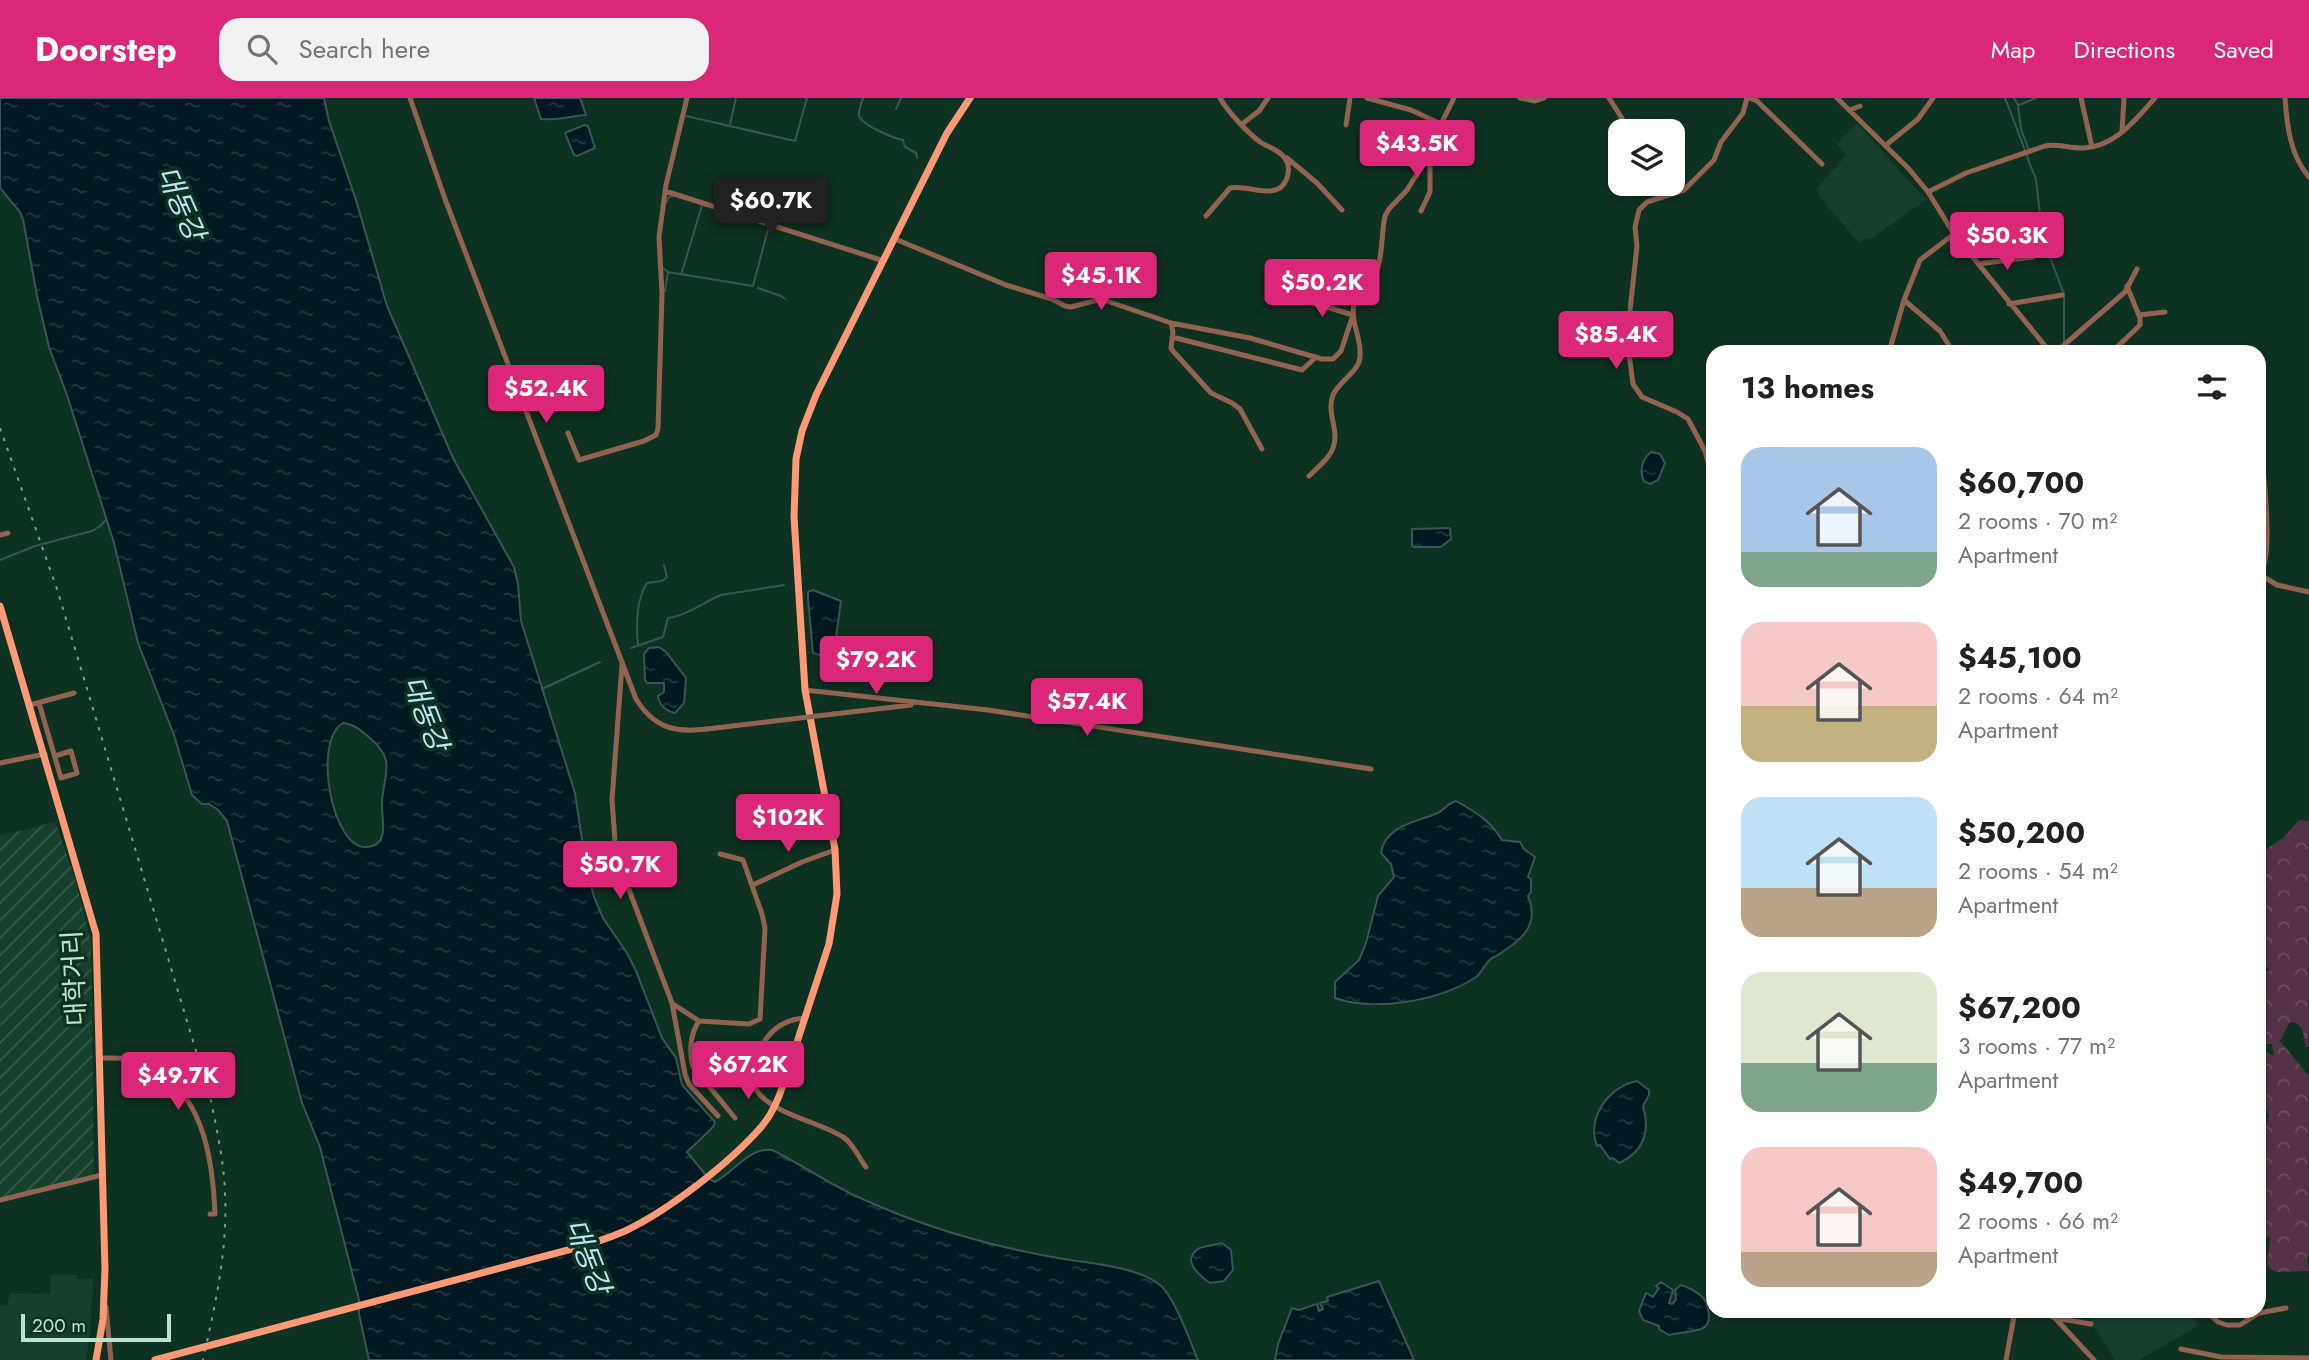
<!DOCTYPE html>
<meta charset="utf-8">
<style>
:root{--surface:#fff;--page:#f2f2f2;--text:#202124;--muted:#757577;--accent:#db2777}
body{margin:0;font-family:Jost,"Noto Sans KR",sans-serif;background:var(--page);color:var(--text);height:100vh;display:flex;flex-direction:column;font-size:26px;white-space:nowrap}
*{box-sizing:border-box;margin:0}
p{font-size:23px;color:var(--muted)}
.icon{flex:none;width:38px;height:38px;fill:none;stroke:currentColor;stroke-width:2;stroke-linecap:round;stroke-linejoin:round}
.map{position:relative;flex:1;overflow:hidden}
.side{position:absolute;left:1706px;top:247px;width:560px;height:973px;display:flex;flex-direction:column;background:var(--surface);border-radius:21px;box-shadow:0 2px 5px #0004}
.side>*{flex:none}
.controls{position:absolute;left:1608px;top:21px;display:grid;gap:14px}
.controls a{display:grid;place-items:center;width:77px;height:77px;border-radius:14px;background:var(--surface);box-shadow:0 2px 5px #0004;font-size:35px}
.scale{position:absolute;left:21px;bottom:18px;width:150px;box-sizing:border-box;padding-left:7px;border:4px solid #c0e1cf;border-top:0;font-size:19px;line-height:24px;white-space:nowrap;color:#c0e1cf;-webkit-text-stroke:5px #0e3222;paint-order:stroke}
.price{position:absolute;translate:-50% -60px;padding:0 16px;border-radius:7px;background:var(--accent);color:#fff;font-size:23px;line-height:46px;filter:drop-shadow(0 2px 4px #0008)}
.price::after{content:'';position:absolute;left:50%;top:42px;width:21px;height:16px;margin-left:-10px;background:inherit;clip-path:polygon(0 0,100% 0,50% 100%)}
.price.on{background:#222;color:#fff}
ul{padding:0;list-style:none}
li{display:flex;align-items:center;gap:21px;height:175px;padding:0 35px}
li span{display:grid;place-items:center;flex:none;width:196px;height:140px;border-radius:21px;color:#555}
li>.icon{margin-inline-start:auto}
span .icon{width:84px;height:84px;fill:#fffc;stroke-width:1}
li b{font-size:30px}
h2{display:flex;justify-content:space-between;align-items:center;height:84px;padding:0 35px;font-size:30px}
header{display:flex;align-items:center;gap:42px;box-sizing:border-box;height:98px;padding:0 35px;background:var(--accent);color:#fff}
header strong{font-size:33px}
nav{display:flex;gap:38px;margin-inline-start:auto;font-size:24px}
.search{width:490px;height:63px;background:var(--page);display:flex;align-items:center;gap:18px;box-sizing:border-box;padding:0 24px;border-radius:21px;color:var(--muted);font-size:26px}
.map>svg:first-child{display:block}
</style>
<header>
<strong>Doorstep</strong>
<div class="search"><svg class="icon" aria-label="search" viewBox="0 0 24 24"><circle cx="10" cy="10" r="6"/><path d="M15 15l6 6"/></svg>Search here</div>
<nav><a>Map</a><a>Directions</a><a>Saved</a></nav>
</header>
<div class="map">
<svg width="2309" height="1262" viewBox="0 0 2309 1262">
<defs>
<pattern id="industrial-furrows" width="10" height="10" patternUnits="userSpaceOnUse" patternTransform="scale(1.75)"><rect width="10" height="10" fill="#16402e"/><path d="M-1 1l2-2M0 10L10 0M9 11l2-2" fill="none" stroke="#365b4b"/></pattern>
<pattern id="forest-crowns" width="20" height="18" patternUnits="userSpaceOnUse" patternTransform="scale(1.75)"><rect width="20" height="18" fill="#533247"/><path d="M2 6a3 3 0 1 1 6 0M12 15a3 3 0 1 1 6 0" fill="none" stroke="#6a4f60"/></pattern>
<pattern id="water-ripples" width="26" height="14" patternUnits="userSpaceOnUse" patternTransform="scale(1.75)"><rect width="26" height="14" fill="#001921"/><path d="M2 4q2-2 4 0t4 0M15 11q2-2 4 0t4 0" fill="none" stroke="#233a40"/></pattern>
</defs>
<rect width="100%" height="100%" fill="#0e3222"/>
<path fill="#16402e" d="M 1857,25 L 1926,102 L 1869,142 L 1866,139 L 1859,145 L 1819,98 L 1817,90 L 1846,57 L 1837,46 Z
M 50,1177 L 77,1177 L 77,1181 L 93,1181 L 91,1225 L 86,1262 L 0,1262 L 0,1208 L 8,1207 L 10,1195 L 50,1196 Z
M 2084,1213 L 2190,1213 L 2198,1228 L 2139,1262 L 2115,1262 Z"/>
<path fill="url(#industrial-furrows)" d="M 55,723 L 75,781 L 91,843 L 94,1077 L 0,1100 L 0,737 L 30,731 Z"/>
<path fill="url(#forest-crowns)" d="M 2299,722 L 2309,723 L 2309,949 L 2306,949 C 2303,938 2305,928 2293,924 L 2289,925 L 2280,943 L 2309,978 L 2309,1156 L 2307,1160 L 2309,1173 L 2278,1174 L 2270,1171 L 2267,1165 L 2270,1140 L 2259,1134 L 2259,1021 L 2261,1026 L 2266,1027 L 2269,1017 L 2259,996 L 2259,955 L 2262,951 L 2274,958 L 2272,946 L 2259,946 L 2259,873 L 2270,873 L 2264,865 L 2259,864 L 2259,774 L 2262,754 L 2283,740 Z"/>
<path fill="url(#water-ripples)" stroke="#3a5555" stroke-width="2" fill-rule="evenodd" d="M 0,0 L 324,0 L 329,23 L 356,102 L 387,208 L 453,360 L 514,469 L 518,486 L 521,523 L 575,695 L 586,768 L 594,799 L 603,820 L 627,855 L 636,873 L 662,940 L 676,960 L 682,987 L 715,1024 L 713,1029 L 687,1054 L 709,1081 L 715,1084 C 734,1074 749,1049 772,1052 C 801,1066 827,1085 856,1098 C 920,1128 989,1148 1058,1160 C 1087,1165 1137,1168 1160,1187 C 1174,1198 1190,1243 1198,1262 L 369,1262 L 359,1216 L 359,1202 L 320,1049 L 302,1005 L 227,723 L 218,712 L 209,706 L 202,706 L 192,697 L 174,637 L 138,545 L 114,445 L 67,297 L 49,249 L 37,198 L 23,121 L 20,114 L 0,90 ZM 343,625 C 354,626 362,633 371,641 C 397,664 383,676 382,705 C 381,720 391,747 367,749 C 332,752 312,643 343,625 Z
M 534,0 L 580,0 L 586,17 C 570,18 556,23 541,21 Z
M 584,27 L 588,28 L 595,50 L 577,58 L 574,57 L 565,35 Z
M 1651,354 L 1660,356 L 1665,365 L 1658,382 L 1650,386 L 1644,383 C 1639,373 1642,361 1651,354 Z
M 1450,430 L 1451,441 L 1441,449 L 1414,449 L 1412,448 L 1412,431 Z
M 813,492 L 841,503 L 833,561 L 813,555 L 808,501 L 808,494 Z
M 659,549 L 666,554 L 686,580 L 684,605 L 675,615 C 666,613 659,607 658,598 L 664,594 L 664,585 L 647,585 L 645,582 L 644,556 L 649,550 Z
M 1456,703 C 1474,713 1491,723 1502,742 L 1520,744 L 1524,751 L 1535,759 L 1528,779 L 1531,781 L 1531,794 L 1528,798 C 1537,820 1530,834 1511,848 C 1504,852 1502,856 1494,859 C 1485,863 1483,874 1476,879 C 1440,903 1375,914 1335,900 L 1335,884 L 1359,862 L 1366,845 L 1378,798 L 1394,779 L 1391,766 L 1381,755 C 1385,727 1417,724 1438,715 C 1445,711 1448,705 1456,703 Z
M 1637,983 L 1649,992 L 1649,997 L 1643,1008 C 1650,1032 1645,1053 1619,1065 L 1613,1060 L 1610,1061 L 1600,1047 L 1597,1048 C 1586,1020 1609,988 1637,983 Z
M 1222,1145 L 1231,1152 L 1233,1172 L 1224,1183 L 1210,1185 C 1200,1178 1179,1161 1200,1150 C 1205,1148 1215,1147 1222,1145 Z
M 1379,1183 L 1414,1262 L 1275,1262 L 1278,1246 L 1292,1210 L 1299,1212 L 1317,1206 L 1319,1213 L 1323,1211 L 1320,1205 L 1328,1203 L 1327,1199 Z
M 1661,1184 L 1673,1192 L 1669,1205 L 1672,1206 L 1676,1202 L 1675,1192 L 1681,1187 C 1688,1189 1696,1194 1700,1197 C 1709,1204 1714,1227 1701,1231 C 1691,1234 1679,1235 1669,1237 L 1659,1231 L 1659,1228 L 1643,1222 L 1639,1213 L 1646,1195 L 1653,1199 L 1659,1190 L 1656,1188 Z"/>
<g fill="none" stroke-linecap="round" stroke-linejoin="round">
<path stroke="#3a5555" stroke-width="2" d="M 863,0 C 862,4 858,13 859,17 C 861,27 893,40 903,42 L 905,49 L 916,55 L 917,60
M 2005,0 L 2025,52
M 2014,0 L 2018,7 L 2021,31 L 2028,50
M 2019,7 L 2036,0
M 896,11 L 901,0
M 686,18 L 795,43 L 807,0
M 730,26 L 736,0
M 2027,57 C 2029,68 2034,73 2036,82 L 2043,141 L 2064,196 L 2064,246
M 666,105 L 669,99 L 673,98
M 663,170 L 668,174 L 665,193
M 668,174 L 753,188 L 769,128
M 682,174 L 702,107
M 758,190 L 781,198 L 785,201
M 0,462 L 35,448 L 92,433 L 99,429 L 106,422
M 638,547 C 636,527 636,502 647,485 L 662,483 L 667,479 L 664,467
M 631,550 L 663,539 L 668,520 C 686,518 704,504 721,497 L 784,487
M 542,591 L 600,564"/>
<path stroke="#936351" stroke-width="5" d="M 410,0 L 445,101 L 636,601 C 654,630 675,635 707,631
M 1367,0 L 1411,12 L 1441,26
M 1520,0 L 1535,3 L 1544,0
M 1609,0 L 1630,33
M 1750,0 L 1757,3 L 1822,66
M 1837,0 L 1909,71 L 1928,94 L 1954,136 L 2050,254
M 2081,0 L 2092,49
M 2285,0 C 2287,28 2290,57 2309,79
M 1850,12 L 1860,8
M 1242,26 L 1259,13 L 1268,0
M 1346,27 L 1350,0
M 2122,34 L 2124,0
M 1886,47 L 1918,21 L 1933,0
M 1287,60 L 1317,85 L 1342,112
M 665,93 L 884,163
M 1928,94 L 1966,75 L 2045,48 C 2058,45 2070,51 2084,50 C 2116,48 2135,22 2155,0
M 1421,113 L 1430,94 L 1430,58
M 1206,118 L 1230,90 C 1245,87 1265,97 1278,91 C 1288,86 1291,70 1286,62 C 1282,53 1268,49 1260,44 C 1247,34 1228,14 1220,0
M 1948,127 L 2014,121
M 895,141 L 1006,187 L 1052,201 L 1065,208 L 1071,209 L 1101,201 L 1171,225 L 1173,234 L 1171,250 L 1173,253 L 1211,295 L 1232,305 L 1240,311 L 1262,351
M 1978,166 L 2033,159
M 1904,202 L 1940,233 L 1953,254
M 2009,206 L 2062,197
M 2139,217 L 2165,214
M 1171,225 L 1250,240 L 1322,261 L 1333,261 L 1341,253 L 1353,217 L 1300,201
M 1172,239 L 1302,272 L 1316,259
M 1889,254 L 1904,202 L 1920,162 L 1954,136
M 2056,254 L 2125,194 L 2137,171
M 2112,254 L 2140,227 L 2140,220 L 2127,188
M 568,335 L 579,362 L 644,343 L 656,337 L 658,331 L 662,196 L 659,139 L 666,87 L 687,0
M 2259,344 C 2263,365 2275,464 2259,476
M 1309,378 C 1317,370 1329,361 1333,350 C 1340,333 1326,315 1333,297 C 1339,283 1359,274 1360,259 C 1362,241 1350,224 1354,206 C 1357,194 1371,188 1376,176 C 1383,158 1381,137 1385,118 L 1389,111 L 1407,92 L 1430,55 L 1441,26 L 1454,0
M 1713,382 L 1705,353 L 1688,321 L 1677,314 L 1642,299 L 1633,286 L 1627,240 L 1637,148 L 1635,129 L 1639,112 L 1647,104 L 1684,92 L 1714,62 L 1721,44 L 1743,15 L 1747,0
M 0,437 L 8,435
M 2259,476 L 2277,487 L 2309,494
M 622,567 L 612,702 L 615,743 L 623,776 L 672,905 L 685,976 L 689,986 L 718,1018
M 805,592 L 988,612 L 1371,671
M 39,605 L 61,680 L 77,675 L 71,653 L 55,658
M 30,607 L 74,595
M 834,616 L 911,607
M 0,665 L 45,656
M 753,787 L 802,764 L 835,752
M 673,906 L 699,923 L 749,926 L 760,921 L 765,830 L 762,816 L 743,762 L 720,756
M 804,920 C 783,922 772,931 761,948 C 723,1010 809,1017 843,1039 C 853,1045 859,1060 866,1069
M 699,923 C 690,936 689,954 693,969 L 735,1020
M 99,960 C 111,960 125,959 137,962 C 146,964 153,970 160,975 C 205,1003 213,1067 215,1116 L 210,1116
M 0,1102 L 102,1077
M 106,1209 L 111,1262
M 2042,1213 L 2055,1220 L 2094,1262
M 2206,1213 L 2218,1224 L 2227,1227 L 2240,1227 L 2259,1215 L 2286,1210
M 2055,1220 L 2091,1226
M 2181,1251 L 2221,1259 L 2309,1260
M 2006,1262 L 2015,1213"/>
<path stroke="#fd9a75" stroke-width="7" d="M 0,508 L 96,836 L 105,1171 L 103,1221 L 96,1262
M 784,984 L 829,846 L 837,796 L 835,752 L 805,592 L 794,419 L 796,361 L 802,333 L 816,297 L 947,35 L 970,0"/>
<path stroke="#7a9c8b" stroke-width="2" stroke-dasharray="3.5 7" stroke-linecap="butt" d="M 0,330 L 57,491 L 211,1003 C 217,1033 224,1064 225,1095 C 228,1152 215,1207 203,1262"/>
<path stroke="#936351" stroke-width="5" d="M 707,631 L 834,616"/>
<path stroke="#fd9a75" stroke-width="7" d="M 155,1262 L 568,1152 C 587,1147 607,1141 625,1133 C 669,1112 730,1065 762,1028 C 773,1015 779,1000 784,984"/>
</g>
<g text-anchor="middle" stroke-width="7" stroke-linejoin="round" paint-order="stroke">
<g font-size="26" fill="#c0e1cf" stroke="#0e3222">
<text transform="translate(74 880) rotate(-93)" y="9">대학거리</text>
</g>
<g font-size="28" font-style="italic" fill="#bce6f5" stroke="#0e3222">
<text transform="translate(181 105) rotate(66)" y="10">대동강</text>
<text transform="translate(426 615) rotate(69)" y="10">대동강</text>
<text transform="translate(588 1158) rotate(69)" y="10">대동강</text>
</g>
</g>
</svg>
<div class="controls">
<a><svg class="icon" aria-label="layers" viewBox="0 0 24 24"><path d="M12 4l9 5-9 5-9-5zM3 14l9 5 9-5"/></svg></a>
</div>
<div class="scale">200 m</div>
<b class="price" style="left:1417px;top:82px">$43.5K</b>
<b class="price on" style="left:771px;top:139px">$60.7K</b>
<b class="price" style="left:2007px;top:174px">$50.3K</b>
<b class="price" style="left:1101px;top:214px">$45.1K</b>
<b class="price" style="left:1322px;top:221px">$50.2K</b>
<b class="price" style="left:1616px;top:273px">$85.4K</b>
<b class="price" style="left:546px;top:327px">$52.4K</b>
<b class="price" style="left:876px;top:598px">$79.2K</b>
<b class="price" style="left:1087px;top:640px">$57.4K</b>
<b class="price" style="left:788px;top:756px">$102K</b>
<b class="price" style="left:620px;top:803px">$50.7K</b>
<b class="price" style="left:748px;top:1003px">$67.2K</b>
<b class="price" style="left:178px;top:1014px">$49.7K</b>
<section class="side">
<h2>13 homes<svg class="icon" aria-label="filters" viewBox="0 0 24 24"><path d="M4 7h16M4 17h16"/><circle cx="9" cy="7" r="2"/><circle cx="15" cy="17" r="2"/></svg></h2>
<ul>
<li><span style="background:linear-gradient(#a9c7e8 75%,#7fa58c 0)"><svg class="icon" aria-label="home" viewBox="0 0 24 24"><path d="M3 11l9-7 9 7M6 9v11h12V9"/></svg></span><div><b>$60,700</b><p>2 rooms · 70 m²</p><p>Apartment</p></div></li>
<li><span style="background:linear-gradient(#f6c9c9 60%,#c2b280 0)"><svg class="icon" aria-label="home" viewBox="0 0 24 24"><path d="M3 11l9-7 9 7M6 9v11h12V9"/></svg></span><div><b>$45,100</b><p>2 rooms · 64 m²</p><p>Apartment</p></div></li>
<li><span style="background:linear-gradient(#bfe0f5 65%,#b9a48a 0)"><svg class="icon" aria-label="home" viewBox="0 0 24 24"><path d="M3 11l9-7 9 7M6 9v11h12V9"/></svg></span><div><b>$50,200</b><p>2 rooms · 54 m²</p><p>Apartment</p></div></li>
<li><span style="background:linear-gradient(#dfe7d0 65%,#7fa58c 0)"><svg class="icon" aria-label="home" viewBox="0 0 24 24"><path d="M3 11l9-7 9 7M6 9v11h12V9"/></svg></span><div><b>$67,200</b><p>3 rooms · 77 m²</p><p>Apartment</p></div></li>
<li><span style="background:linear-gradient(#f6c9c9 75%,#b9a48a 0)"><svg class="icon" aria-label="home" viewBox="0 0 24 24"><path d="M3 11l9-7 9 7M6 9v11h12V9"/></svg></span><div><b>$49,700</b><p>2 rooms · 66 m²</p><p>Apartment</p></div></li>
</ul>
</section>
</div>
